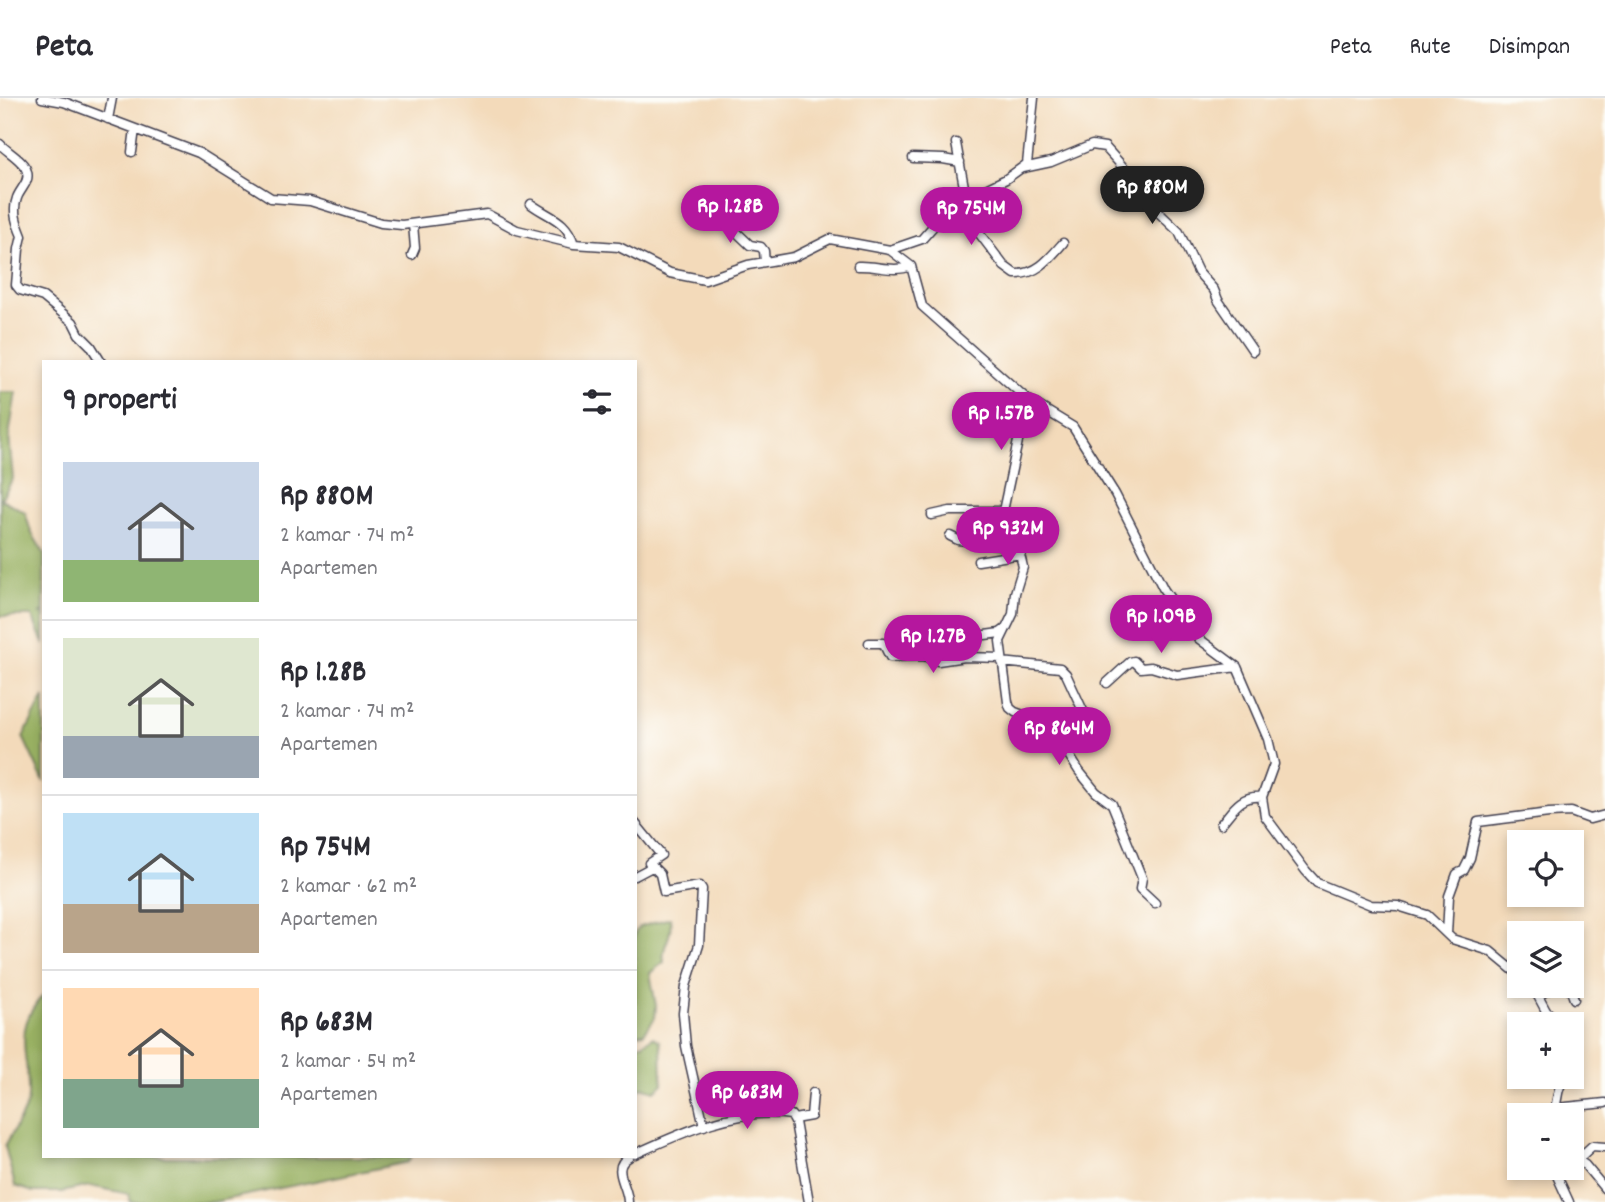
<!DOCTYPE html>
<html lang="id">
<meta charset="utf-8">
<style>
:root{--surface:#fff;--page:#f7f7f7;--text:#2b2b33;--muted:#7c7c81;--line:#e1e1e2;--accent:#b5179e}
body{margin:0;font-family:Dekko,sans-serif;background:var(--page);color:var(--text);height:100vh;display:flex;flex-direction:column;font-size:26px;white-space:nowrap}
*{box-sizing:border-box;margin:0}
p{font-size:23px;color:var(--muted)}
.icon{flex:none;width:38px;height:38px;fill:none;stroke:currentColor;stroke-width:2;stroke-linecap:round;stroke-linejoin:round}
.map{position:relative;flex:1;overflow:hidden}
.details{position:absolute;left:42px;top:262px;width:595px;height:798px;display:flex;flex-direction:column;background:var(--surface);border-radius:0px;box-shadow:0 4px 10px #0003}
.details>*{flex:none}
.tools{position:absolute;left:1507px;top:732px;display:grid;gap:14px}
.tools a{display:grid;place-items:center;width:77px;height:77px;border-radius:0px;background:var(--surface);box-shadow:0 4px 10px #0003;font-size:35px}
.price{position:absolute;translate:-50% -60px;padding:0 16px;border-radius:24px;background:var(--accent);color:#fff;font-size:23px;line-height:46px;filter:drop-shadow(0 2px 4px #0008)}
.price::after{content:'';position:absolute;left:50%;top:42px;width:21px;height:16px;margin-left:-10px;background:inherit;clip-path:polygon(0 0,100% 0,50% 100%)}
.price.current{background:#222;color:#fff}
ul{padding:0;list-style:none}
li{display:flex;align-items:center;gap:21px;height:175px;padding:0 21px}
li+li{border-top:2px solid var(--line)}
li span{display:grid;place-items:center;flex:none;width:196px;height:140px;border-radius:0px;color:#555}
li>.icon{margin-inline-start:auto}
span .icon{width:84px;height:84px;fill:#fffc;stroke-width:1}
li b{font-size:30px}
h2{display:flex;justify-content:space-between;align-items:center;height:84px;padding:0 21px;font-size:30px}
header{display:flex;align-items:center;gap:42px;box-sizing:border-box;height:98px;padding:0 35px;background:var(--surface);border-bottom:2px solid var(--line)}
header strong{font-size:33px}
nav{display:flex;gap:38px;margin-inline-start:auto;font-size:24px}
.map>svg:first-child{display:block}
</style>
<header>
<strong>Peta</strong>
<nav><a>Peta</a><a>Rute</a><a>Disimpan</a></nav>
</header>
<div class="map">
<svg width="1605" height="1104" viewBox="0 0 1605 1104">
<rect width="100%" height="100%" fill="#fdfcf7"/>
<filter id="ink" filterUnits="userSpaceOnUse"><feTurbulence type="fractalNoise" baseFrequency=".0143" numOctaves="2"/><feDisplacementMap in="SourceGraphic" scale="14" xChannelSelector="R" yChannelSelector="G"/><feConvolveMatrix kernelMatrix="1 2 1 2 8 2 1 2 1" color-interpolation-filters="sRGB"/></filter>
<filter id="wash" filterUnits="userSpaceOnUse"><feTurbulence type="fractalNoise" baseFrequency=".00686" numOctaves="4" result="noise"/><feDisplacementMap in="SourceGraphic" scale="28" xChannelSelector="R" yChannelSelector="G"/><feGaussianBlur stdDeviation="1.57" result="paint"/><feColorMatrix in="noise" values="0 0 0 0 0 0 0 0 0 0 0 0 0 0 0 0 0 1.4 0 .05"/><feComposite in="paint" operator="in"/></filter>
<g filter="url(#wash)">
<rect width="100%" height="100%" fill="#f3daba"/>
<path fill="#98b062" stroke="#5d694e" stroke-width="2" d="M 0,294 L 16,294 L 9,338 L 13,381 L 1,401 L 25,414 L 31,434 L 44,455 L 44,514 L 39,516 L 44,516 L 44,547 L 32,518 L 0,518 Z
M 44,599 L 44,684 L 23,639 Z
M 670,820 C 673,843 661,845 664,864 L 650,875 L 656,908 L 655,920 L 644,935 L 635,936 L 635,835 L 639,829 Z
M 44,896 L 44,1059 L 411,1059 L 408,1064 L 213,1104 L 130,1104 L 129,1096 L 90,1088 L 61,1094 L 33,1094 L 15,1088 L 5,1048 C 11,1036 28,1011 28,999 C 30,956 10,933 44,896 Z
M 653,939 L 660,943 C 663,958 660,971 663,986 L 655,993 L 641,989 L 635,999 L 635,947 L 642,946 Z"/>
</g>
<g filter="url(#ink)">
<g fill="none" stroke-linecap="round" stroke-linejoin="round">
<defs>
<path id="street" d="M 42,0 L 64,4 L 199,55 L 271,100 L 310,103 L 381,125 L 402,127 L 487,116 L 517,132 L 574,146 L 619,149 L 670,175 L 705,182 L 748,167 L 794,159 L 830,141 L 890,152 L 911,168 L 922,208 L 1027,301 L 1073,329 L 1115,396 L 1164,492 L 1198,540 L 1237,569 L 1268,641 L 1274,666 L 1262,699 L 1265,718 L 1306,773 L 1317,785 L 1371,807 L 1398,808 L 1427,817 L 1452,841 L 1490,853 L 1519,877
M 108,21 L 112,0
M 956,45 L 966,100 L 976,131 L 1004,168 L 1015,176 C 1037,177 1050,160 1063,145
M 0,46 C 7,54 25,63 27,74 C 30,84 20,91 17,100 C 12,113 17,126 22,138 L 19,151 L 16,187 L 20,192 L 43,199 L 73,224 L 79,236 L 91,248 L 101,264
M 132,54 L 135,31
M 913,60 L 943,61 L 960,64
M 1023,70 L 1051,64 L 1092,47 L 1105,49 L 1123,69 L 1155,111 L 1179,134 L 1198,174 L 1214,192 L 1218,202 L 1253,253
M 531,106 C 550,120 566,121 574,146
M 705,124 L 729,127 L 750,147 L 761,149 L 764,153 L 765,164
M 890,152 L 922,141 L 951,108 L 1006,81 L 1027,66 L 1034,0
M 412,157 L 415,150 L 413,126
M 858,168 C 876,167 894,175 911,168
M 1027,301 L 1003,413 L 1004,423 L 1017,444 L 1023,469 L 1015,495 L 1013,516 L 1000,543 L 1008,604 L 1010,610 L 1015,614 L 1050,627 L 1079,673 L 1096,694 L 1112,706 L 1142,780 L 1140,791 L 1155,805
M 932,417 L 950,413 L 1003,413
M 950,438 L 958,442 L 1019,449
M 978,463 L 1021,456
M 985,537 L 1000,535 L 1004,532
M 869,545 L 883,545 L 890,559 L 924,558 L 938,563 L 965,559 L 1002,560
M 1002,564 L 1060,570 L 1066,576 L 1084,615
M 1107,585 L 1130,564 L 1134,563 L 1141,570 L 1151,569 L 1177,577 L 1237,569
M 635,725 L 661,757 L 649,765 L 660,776 L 664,794 L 700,788 L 702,791 L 699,847 L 686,888 L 683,915 L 686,948 L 704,1028
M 1221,726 C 1233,712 1240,697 1262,699
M 635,778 L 652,769
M 1447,836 L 1449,798 L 1457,776 L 1464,772 L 1470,760 L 1478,724 L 1549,715 L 1571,714 L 1590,721 L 1605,717
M 1529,887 L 1538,898 L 1546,913 L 1561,926
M 1569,887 L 1574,901
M 1538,898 L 1556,887
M 1572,941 C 1578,952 1580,960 1572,971
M 1556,1010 L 1605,1005
M 1552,1017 C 1560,1002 1554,994 1566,978
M 794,1021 L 811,1018 L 813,995
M 635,1056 C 683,1034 737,1009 791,1017 L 795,1024 L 809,1104
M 1572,1058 L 1585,1067 L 1605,1091
M 1577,1062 L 1592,1048 L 1605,1049
M 1553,1069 L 1569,1104
M 628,1104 C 628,1087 610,1070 629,1059"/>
</defs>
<use href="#street" stroke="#413e4e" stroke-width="11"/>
<use href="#street" stroke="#fff" stroke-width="8"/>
</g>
</g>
</svg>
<div class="tools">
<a><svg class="icon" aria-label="locate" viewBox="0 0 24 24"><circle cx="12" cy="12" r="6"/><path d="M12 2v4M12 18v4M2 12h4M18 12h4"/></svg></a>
<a><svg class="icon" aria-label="layers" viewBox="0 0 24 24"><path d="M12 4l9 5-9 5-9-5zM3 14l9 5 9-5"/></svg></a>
<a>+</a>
<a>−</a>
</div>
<b class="price current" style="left:1152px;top:128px">Rp 880M</b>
<b class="price" style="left:730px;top:147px">Rp 1.28B</b>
<b class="price" style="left:971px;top:149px">Rp 754M</b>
<b class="price" style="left:1001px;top:354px">Rp 1.57B</b>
<b class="price" style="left:1008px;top:469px">Rp 932M</b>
<b class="price" style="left:1161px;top:557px">Rp 1.09B</b>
<b class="price" style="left:933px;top:577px">Rp 1.27B</b>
<b class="price" style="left:1059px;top:669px">Rp 864M</b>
<b class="price" style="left:747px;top:1033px">Rp 683M</b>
<section class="details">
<h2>9 properti<svg class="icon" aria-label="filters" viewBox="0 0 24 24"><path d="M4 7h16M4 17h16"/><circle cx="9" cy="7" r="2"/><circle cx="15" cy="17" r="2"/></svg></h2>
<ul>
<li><span style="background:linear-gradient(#c9d6e8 70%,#8fb573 0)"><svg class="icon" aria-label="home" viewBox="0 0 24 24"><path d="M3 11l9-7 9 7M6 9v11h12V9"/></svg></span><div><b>Rp 880M</b><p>2 kamar · 74 m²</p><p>Apartemen</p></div></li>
<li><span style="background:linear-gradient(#dfe7d0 70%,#9aa5b1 0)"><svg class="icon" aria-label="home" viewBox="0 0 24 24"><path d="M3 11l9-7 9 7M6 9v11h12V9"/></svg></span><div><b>Rp 1.28B</b><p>2 kamar · 74 m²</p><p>Apartemen</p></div></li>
<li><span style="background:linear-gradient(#bfe0f5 65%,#b9a48a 0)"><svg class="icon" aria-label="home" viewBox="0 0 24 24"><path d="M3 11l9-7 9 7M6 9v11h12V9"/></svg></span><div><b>Rp 754M</b><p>2 kamar · 62 m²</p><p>Apartemen</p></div></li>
<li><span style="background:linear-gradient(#ffd9b3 65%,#7fa58c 0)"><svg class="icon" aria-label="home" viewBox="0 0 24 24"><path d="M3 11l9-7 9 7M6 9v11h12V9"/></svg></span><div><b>Rp 683M</b><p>2 kamar · 54 m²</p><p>Apartemen</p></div></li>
</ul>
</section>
</div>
